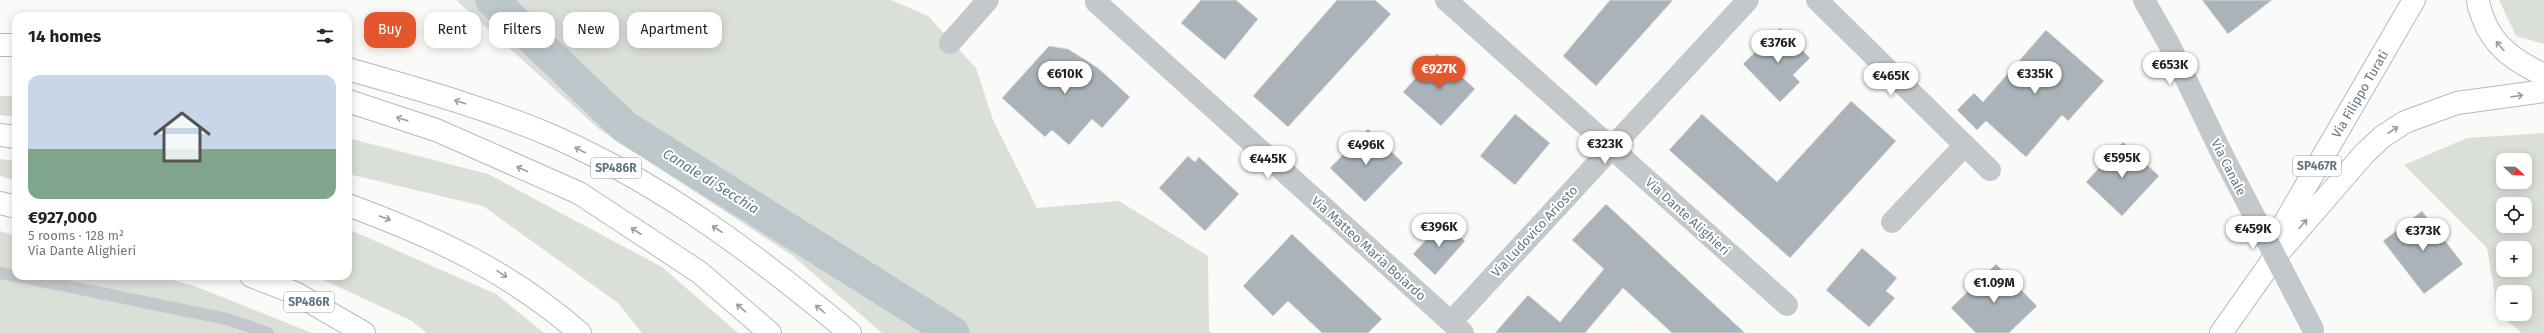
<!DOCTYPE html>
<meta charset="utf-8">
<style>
:root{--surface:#fff;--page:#f6f6f6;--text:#222;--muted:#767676;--accent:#e4572e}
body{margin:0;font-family:"Fira Sans",sans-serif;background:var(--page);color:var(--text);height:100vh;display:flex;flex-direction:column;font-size:15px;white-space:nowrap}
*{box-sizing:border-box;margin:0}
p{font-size:13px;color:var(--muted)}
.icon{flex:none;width:22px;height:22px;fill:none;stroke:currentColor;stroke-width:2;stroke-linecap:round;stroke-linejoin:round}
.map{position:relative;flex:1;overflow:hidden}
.details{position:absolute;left:12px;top:12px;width:340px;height:268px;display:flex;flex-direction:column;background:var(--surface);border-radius:12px;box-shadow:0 2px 10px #0003}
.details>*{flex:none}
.top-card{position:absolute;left:364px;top:12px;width:380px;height:36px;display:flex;gap:8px}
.needle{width:26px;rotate:112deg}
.controls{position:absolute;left:2496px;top:153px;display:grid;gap:8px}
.controls a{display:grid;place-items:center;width:36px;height:36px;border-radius:8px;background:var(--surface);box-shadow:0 2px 10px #0003;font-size:20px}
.price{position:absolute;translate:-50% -34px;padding:0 9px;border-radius:14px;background:#fff;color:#222;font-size:13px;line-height:26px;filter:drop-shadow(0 1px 2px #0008)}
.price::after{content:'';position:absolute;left:50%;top:24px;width:12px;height:9px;margin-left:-6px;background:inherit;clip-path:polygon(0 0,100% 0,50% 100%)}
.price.on{background:var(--accent);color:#fff}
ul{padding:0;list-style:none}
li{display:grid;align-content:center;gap:8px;height:212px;padding:0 16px}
li span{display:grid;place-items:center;height:124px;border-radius:12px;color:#555}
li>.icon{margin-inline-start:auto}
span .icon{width:72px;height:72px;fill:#fffc;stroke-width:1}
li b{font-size:17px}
h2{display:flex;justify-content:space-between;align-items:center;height:48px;padding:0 16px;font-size:17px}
.pill{padding:0 14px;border-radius:12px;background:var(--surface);box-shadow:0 2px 10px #0003;font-size:14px;line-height:36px}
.pill.on{background:var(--accent);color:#fff}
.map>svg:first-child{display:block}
</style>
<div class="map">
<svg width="2544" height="333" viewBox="0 0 2544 333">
<rect width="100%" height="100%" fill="#fafaf8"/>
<path fill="#dadfd7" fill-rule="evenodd" d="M 456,0 L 891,0 L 928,16 L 976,68 L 993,120 L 1037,208 L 1119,201 L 1208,256 L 1209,331 L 1212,333 L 882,333 L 793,256 L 599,129 Z
M 2499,0 L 2544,0 L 2544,44 L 2516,36 Z
M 0,96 L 16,96 L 16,117 L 0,115 Z
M 2544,133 L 2544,333 L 2522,333 L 2498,313 L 2487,248 L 2404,165 L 2467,138 ZM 2503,160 L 2525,160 L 2525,182 L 2503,182 ZM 2503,204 L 2525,204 L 2525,226 L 2503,226 ZM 2503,248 L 2525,248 L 2525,270 L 2503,270 ZM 2503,292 L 2525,292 L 2525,314 L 2503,314 Z
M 348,138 L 488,174 L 662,267 L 738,333 L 642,333 L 618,303 L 483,206 L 348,174 Z
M 0,159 L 16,161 L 16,181 L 0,176 Z
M 348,229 L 496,294 L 544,333 L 427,333 L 412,321 L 315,276 L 348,276 Z
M 0,231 L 16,236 L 16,276 L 159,276 L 197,287 L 312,333 L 0,333 Z"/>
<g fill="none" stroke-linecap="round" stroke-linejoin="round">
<path stroke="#bbc7cb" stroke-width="33" d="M 492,0 L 625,127 L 953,333"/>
</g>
<path fill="#aab3b9" stroke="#dcdcda" d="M 1201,0 L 1236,0 L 1258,19 L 1225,60 L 1181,23 Z
M 1337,0 L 1375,0 L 1391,14 L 1288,127 L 1253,96 Z
M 1610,0 L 1673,0 L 1596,86 L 1563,56 Z
M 2202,0 L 2272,0 L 2228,34 Z
M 1780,28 L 1810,58 L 1793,75 L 1800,82 L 1780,102 L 1743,64 Z
M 2046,30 L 2104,81 L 2068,121 L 2062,115 L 2026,157 L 1986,121 L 1977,130 L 1957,110 L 1974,93 L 1983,102 Z
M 1049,46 L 1068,49 L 1098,68 L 1130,97 L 1102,128 L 1092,119 L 1069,145 L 1052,130 L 1045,137 L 1002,98 Z
M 1437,54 L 1475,89 L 1441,126 L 1403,92 Z
M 1851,101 L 1896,141 L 1790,258 L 1669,150 L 1702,114 L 1777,182 Z
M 1515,114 L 1550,143 L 1515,185 L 1480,156 Z
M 1368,129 L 1403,163 L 1365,202 L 1330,168 Z
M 2123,142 L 2159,176 L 2122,216 L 2086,182 Z
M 1188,156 L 1195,162 L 1199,157 L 1239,194 L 1205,231 L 1159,188 Z
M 1606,204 L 1745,333 L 1672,333 L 1623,288 L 1585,333 L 1495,333 L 1528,295 L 1560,322 L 1604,269 L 1572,240 Z
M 2422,211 L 2463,264 L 2424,294 L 2383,241 Z
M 1443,221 L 1465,241 L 1435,275 L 1413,254 Z
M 1292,234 L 1382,319 L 1368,333 L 1322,333 L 1288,301 L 1273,316 L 1243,286 Z
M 1862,248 L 1897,278 L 1886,291 L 1895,298 L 1869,327 L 1826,290 Z
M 1996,264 L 2037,306 L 2009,333 L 1976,333 L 1951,308 Z"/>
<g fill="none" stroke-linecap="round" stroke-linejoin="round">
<defs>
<g id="primary">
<path d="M 2478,0 C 2478,6 2481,12 2483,18 C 2493,47 2517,62 2544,75"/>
<path d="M 0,45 L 16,45"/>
<path d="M 348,69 C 418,89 490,109 557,138 C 665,186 760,258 850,333"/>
<path d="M 348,101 L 436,130 L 579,193 L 699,272 L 770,333"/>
<path d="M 0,135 L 16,137"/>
<path d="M 0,203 L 16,207"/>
<path d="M 348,205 C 437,238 507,270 580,333"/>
<path id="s1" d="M 2271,246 L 2414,0"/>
<path d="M 251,276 L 295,293 L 364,333"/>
<path d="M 2221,333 L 2274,258 L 2364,154 L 2382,137 L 2405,122 L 2457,103 L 2544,91"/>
</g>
</defs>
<use href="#primary" stroke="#b5babe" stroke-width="24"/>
<path stroke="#c3c8cc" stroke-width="12" d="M 0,273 L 16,276
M 17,276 L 227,319 L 268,333"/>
<path stroke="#c3c8cc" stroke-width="22" d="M 1446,0 L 1787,305
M 1817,0 L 1990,170
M 2144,0 L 2169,44 L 2223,156
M 1096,2 L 1463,333
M 950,43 L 988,0
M 1892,222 L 1965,145
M 1451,322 L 1748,0"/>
<use href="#primary" stroke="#fff" stroke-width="22"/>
<path stroke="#c3c8cc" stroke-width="22" d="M 2223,156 L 2313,329"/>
</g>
<defs><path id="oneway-shaft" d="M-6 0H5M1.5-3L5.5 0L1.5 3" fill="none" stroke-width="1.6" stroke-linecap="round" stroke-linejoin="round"/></defs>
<g stroke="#939fa8">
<use href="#oneway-shaft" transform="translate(2500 46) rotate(-131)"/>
<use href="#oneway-shaft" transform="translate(2517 96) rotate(-8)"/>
<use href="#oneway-shaft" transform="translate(460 102) rotate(-162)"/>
<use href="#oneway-shaft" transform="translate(402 119) rotate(-162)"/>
<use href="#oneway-shaft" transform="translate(2393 130) rotate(-33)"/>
<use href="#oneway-shaft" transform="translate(580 150) rotate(-153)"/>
<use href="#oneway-shaft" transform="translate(522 169) rotate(-156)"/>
<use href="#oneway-shaft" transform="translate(385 218) rotate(20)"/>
<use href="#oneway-shaft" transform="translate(2303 224) rotate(-49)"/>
<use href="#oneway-shaft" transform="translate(717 229) rotate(-147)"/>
<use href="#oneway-shaft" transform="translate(636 231) rotate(-147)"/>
<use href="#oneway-shaft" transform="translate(502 274) rotate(34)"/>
<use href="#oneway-shaft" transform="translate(741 308) rotate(-139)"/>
<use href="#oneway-shaft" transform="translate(820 309) rotate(-141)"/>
</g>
<g text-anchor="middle" stroke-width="4" stroke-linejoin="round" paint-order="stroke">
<g fill="#fff" stroke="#939fa8" stroke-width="1">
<rect x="2293" y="156" width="48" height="20" rx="3"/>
<rect x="591" y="158" width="50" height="20" rx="3"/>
<rect x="284" y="292" width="50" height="20" rx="3"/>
</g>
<g font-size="12" font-weight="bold" fill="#657683">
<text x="2317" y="170">SP467R</text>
<text x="616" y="172">SP486R</text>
<text x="309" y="306">SP486R</text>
</g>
<g font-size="13" fill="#657683" stroke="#fff">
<text dy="5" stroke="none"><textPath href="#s1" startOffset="176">Via Filippo Turati</textPath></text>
<text transform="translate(2229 167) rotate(63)" y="5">Via Canale</text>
<text transform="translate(1688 216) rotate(42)" y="5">Via Dante Alighieri</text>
<text transform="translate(1534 231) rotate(-47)" y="5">Via Ludovico Ariosto</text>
<text transform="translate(1369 248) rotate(42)" y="5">Via Matteo Maria Boiardo</text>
</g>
<g font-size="14" font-style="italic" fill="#60757c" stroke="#fff">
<text transform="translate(711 181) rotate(32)" y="5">Canale di Secchia</text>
</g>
</g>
</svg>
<div class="controls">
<a><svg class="needle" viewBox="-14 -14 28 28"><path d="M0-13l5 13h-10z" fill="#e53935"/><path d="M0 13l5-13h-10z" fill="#767676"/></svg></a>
<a><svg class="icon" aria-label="locate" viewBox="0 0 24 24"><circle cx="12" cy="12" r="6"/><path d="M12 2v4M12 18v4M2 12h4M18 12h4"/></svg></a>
<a>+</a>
<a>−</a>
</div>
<b class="price" style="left:1778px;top:64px">€376K</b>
<b class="price" style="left:2170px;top:86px">€653K</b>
<b class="price on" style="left:1439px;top:90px">€927K</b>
<b class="price" style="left:1065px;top:95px">€610K</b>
<b class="price" style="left:2035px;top:95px">€335K</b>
<b class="price" style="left:1891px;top:97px">€465K</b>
<b class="price" style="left:1605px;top:165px">€323K</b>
<b class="price" style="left:1366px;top:166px">€496K</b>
<b class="price" style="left:2122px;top:179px">€595K</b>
<b class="price" style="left:1268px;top:180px">€445K</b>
<b class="price" style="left:1439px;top:248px">€396K</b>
<b class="price" style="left:2253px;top:250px">€459K</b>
<b class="price" style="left:2423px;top:252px">€373K</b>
<b class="price" style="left:1994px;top:304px">€1.09M</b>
<div class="top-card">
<a class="pill on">Buy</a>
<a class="pill">Rent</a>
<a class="pill">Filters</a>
<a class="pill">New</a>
<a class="pill">Apartment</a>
</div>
<section class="details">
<h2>14 homes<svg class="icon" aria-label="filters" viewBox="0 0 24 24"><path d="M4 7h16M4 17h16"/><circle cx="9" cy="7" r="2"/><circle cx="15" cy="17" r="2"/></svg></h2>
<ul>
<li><span style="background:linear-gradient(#c9d6e8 60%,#7fa58c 0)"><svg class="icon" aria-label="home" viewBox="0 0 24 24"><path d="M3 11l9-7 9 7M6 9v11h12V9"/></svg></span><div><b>€927,000</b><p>5 rooms · 128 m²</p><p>Via Dante Alighieri</p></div></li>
</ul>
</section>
</div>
